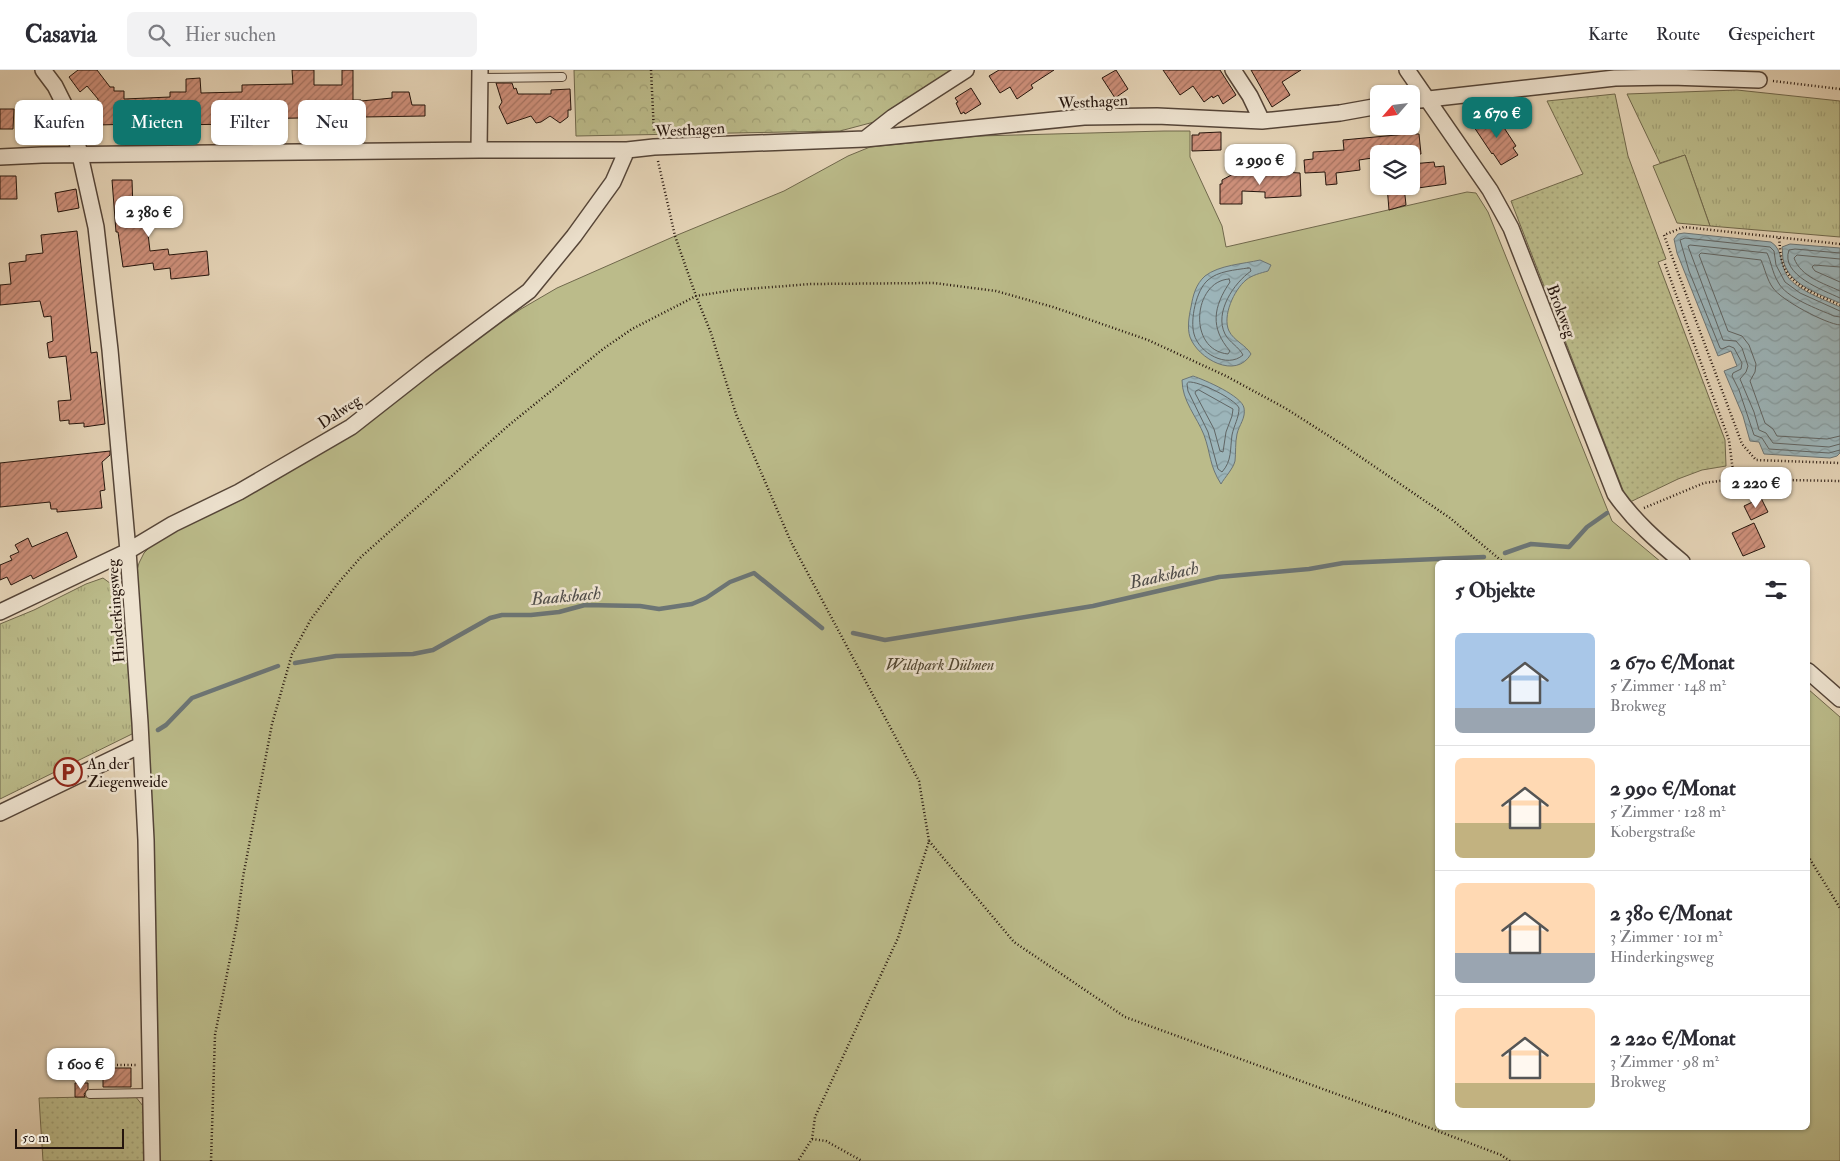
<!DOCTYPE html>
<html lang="de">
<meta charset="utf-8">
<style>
:root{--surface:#fff;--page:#f2f2f3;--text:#2b2b33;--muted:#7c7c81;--line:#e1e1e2;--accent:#0f766e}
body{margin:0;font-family:"IM FELL Double Pica",serif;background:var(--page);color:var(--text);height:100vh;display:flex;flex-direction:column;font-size:19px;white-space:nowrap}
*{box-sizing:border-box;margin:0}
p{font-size:16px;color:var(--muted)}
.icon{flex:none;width:28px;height:28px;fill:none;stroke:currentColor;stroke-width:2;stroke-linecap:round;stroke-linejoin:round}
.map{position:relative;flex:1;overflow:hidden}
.drawer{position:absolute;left:1435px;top:490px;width:375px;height:570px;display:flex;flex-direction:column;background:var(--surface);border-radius:8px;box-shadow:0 1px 4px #0004}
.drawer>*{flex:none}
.top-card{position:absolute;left:15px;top:30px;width:475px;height:45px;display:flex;gap:10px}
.needle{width:32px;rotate:242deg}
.tools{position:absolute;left:1370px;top:15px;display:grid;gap:10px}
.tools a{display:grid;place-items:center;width:50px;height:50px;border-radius:8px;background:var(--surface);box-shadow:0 1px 4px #0004;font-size:25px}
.scale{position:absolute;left:15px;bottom:12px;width:109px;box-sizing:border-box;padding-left:5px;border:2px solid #25150d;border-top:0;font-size:14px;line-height:18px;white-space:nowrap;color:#25150d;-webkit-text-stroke:4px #eee3d0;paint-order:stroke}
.price{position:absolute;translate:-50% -42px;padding:0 11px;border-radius:10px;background:#fff;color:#222;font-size:16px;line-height:32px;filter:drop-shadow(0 1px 2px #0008)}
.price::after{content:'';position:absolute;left:50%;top:30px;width:15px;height:11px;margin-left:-8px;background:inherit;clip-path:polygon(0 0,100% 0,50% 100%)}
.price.on{background:var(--accent);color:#fff}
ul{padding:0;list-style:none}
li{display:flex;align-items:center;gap:15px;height:125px;padding:0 20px}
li+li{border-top:1px solid var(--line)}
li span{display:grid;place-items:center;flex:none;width:140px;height:100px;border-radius:8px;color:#555}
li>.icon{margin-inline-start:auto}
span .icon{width:60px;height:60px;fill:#fffc;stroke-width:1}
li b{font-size:21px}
h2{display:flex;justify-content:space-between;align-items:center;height:60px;padding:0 20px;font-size:21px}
.pill{padding:0 18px;border-radius:8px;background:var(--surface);box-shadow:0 1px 4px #0004;font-size:18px;line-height:45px}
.pill.on{background:var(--accent);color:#fff}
header{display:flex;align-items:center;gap:30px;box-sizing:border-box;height:70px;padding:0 25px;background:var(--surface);border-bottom:1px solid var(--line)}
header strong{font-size:24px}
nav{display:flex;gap:28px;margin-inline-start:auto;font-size:18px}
.search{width:350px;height:45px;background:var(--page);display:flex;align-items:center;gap:12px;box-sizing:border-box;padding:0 18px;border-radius:8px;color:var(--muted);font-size:19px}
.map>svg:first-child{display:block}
</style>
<header>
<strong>Casavia</strong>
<div class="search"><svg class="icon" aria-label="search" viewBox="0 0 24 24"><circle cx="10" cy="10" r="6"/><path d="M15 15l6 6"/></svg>Hier suchen</div>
<nav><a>Karte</a><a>Route</a><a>Gespeichert</a></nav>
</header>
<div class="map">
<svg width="1840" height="1091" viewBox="0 0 1840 1091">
<defs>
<pattern id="grass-tufts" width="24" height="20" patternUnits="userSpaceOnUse" patternTransform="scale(1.25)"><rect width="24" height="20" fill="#bbbb8a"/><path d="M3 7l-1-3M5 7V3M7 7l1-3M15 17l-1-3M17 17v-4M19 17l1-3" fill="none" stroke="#a1a076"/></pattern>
<pattern id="forest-crowns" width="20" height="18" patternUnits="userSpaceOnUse" patternTransform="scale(1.25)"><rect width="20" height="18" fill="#bbbb8a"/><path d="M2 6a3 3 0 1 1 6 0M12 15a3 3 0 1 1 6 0" fill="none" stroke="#a1a076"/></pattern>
<pattern id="garden-dots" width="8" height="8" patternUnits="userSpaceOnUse" patternTransform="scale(1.25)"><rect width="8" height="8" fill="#bbbb8a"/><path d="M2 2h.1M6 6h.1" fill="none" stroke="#a1a076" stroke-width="1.8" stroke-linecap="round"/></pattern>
<pattern id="water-waves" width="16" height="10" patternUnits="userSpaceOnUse" patternTransform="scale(1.25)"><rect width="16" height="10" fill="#9cb5ba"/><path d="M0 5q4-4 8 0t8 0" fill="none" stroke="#869b9f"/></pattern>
<pattern id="building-hatch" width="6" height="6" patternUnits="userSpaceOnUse" patternTransform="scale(1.25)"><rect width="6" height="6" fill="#ce907b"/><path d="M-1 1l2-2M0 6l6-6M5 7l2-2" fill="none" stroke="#a77463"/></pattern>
</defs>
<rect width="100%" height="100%" fill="#e5d4b7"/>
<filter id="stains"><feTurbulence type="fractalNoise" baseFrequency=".004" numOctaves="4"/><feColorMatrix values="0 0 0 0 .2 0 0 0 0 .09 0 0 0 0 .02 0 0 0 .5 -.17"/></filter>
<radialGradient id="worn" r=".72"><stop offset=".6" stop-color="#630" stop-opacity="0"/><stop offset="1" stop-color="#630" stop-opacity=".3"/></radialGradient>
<path fill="url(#grass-tufts)" stroke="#70684c" d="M 1737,20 L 1840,31 L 1840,167 L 1710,156 L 1685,85 L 1660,93 L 1627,24 Z
M 103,508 L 118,519 L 120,529 L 126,533 L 136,662 L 0,729 L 0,554 L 34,540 L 86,514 Z"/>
<path fill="url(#forest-crowns)" stroke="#70684c" d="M 574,0 L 956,0 L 874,52 L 840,61 L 576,66 Z"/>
<path fill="#bbbb8a" stroke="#70684c" d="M 1164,61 L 1190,61 L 1190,87 L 1222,156 L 1226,177 L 1467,122 L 1476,123 L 1488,142 L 1612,451 L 1661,492 L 1438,492 L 1438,1058 L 1808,1058 L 1808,619 L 1840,647 L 1840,1091 L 156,1091 L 136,504 L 139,493 L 144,483 L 151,476 L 189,451 L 244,422 L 521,239 L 557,218 L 675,166 L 784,121 L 848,86 L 870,77 L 979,66 Z
M 1685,85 L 1710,156 L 1677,153 L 1653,96 Z"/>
<path fill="url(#garden-dots)" stroke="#70684c" d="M 1615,24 L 1628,86 L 1666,189 L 1658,192 L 1725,370 L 1726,396 L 1702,400 L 1678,409 L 1628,433 L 1511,131 L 1583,104 L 1547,31 Z
M 135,1026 L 143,1036 L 145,1091 L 43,1091 L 39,1028 Z"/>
<path fill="url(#water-waves)" stroke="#6c7575" d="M 1684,163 L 1771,172 C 1783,179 1780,196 1788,207 C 1797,220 1825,230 1840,237 L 1840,383 L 1837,386 L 1830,388 L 1764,384 L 1759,372 L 1750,371 L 1743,346 L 1724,301 L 1737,296 L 1731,281 L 1718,286 L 1677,183 L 1674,169 L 1678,164 Z
M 1790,174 L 1840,178 L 1840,233 C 1820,224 1791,216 1784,193 C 1782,188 1783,182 1782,177 Z
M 1260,190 L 1271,195 L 1268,201 C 1261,203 1252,205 1246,210 C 1234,220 1222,246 1229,261 C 1234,271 1246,275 1251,284 C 1236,310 1198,289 1190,267 C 1187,258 1189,246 1191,237 C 1193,225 1196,214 1205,206 C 1219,195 1243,194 1260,190 Z
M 1193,306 C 1205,310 1242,326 1244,338 C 1246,348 1239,355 1237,364 C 1235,373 1236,382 1235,391 C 1233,399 1225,407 1221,414 C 1209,395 1211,384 1204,365 C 1197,347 1182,331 1182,310 Z"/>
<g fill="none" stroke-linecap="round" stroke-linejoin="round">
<path stroke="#606564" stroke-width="1" d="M 1840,183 L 1795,179 L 1789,180 C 1780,205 1823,220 1840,228
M 1840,189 L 1797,185 L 1794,188 C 1801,207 1823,213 1840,221
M 1840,197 L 1814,195 L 1812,197 L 1815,201 L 1840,212
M 1248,198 L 1250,198 L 1251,201 C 1234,213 1214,242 1225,264 C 1229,272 1239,277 1243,285 C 1227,299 1199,283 1194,264 C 1190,250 1196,220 1208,210 C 1218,201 1235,200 1248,198 Z
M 1229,209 L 1230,212 C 1213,237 1210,258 1230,281 L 1228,284 C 1187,280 1193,211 1229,209 Z
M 1840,241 L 1800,223 L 1785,212 L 1776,195 L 1774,181 L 1770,177 L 1685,168 L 1680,170 L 1689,201 L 1720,278 L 1722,279 L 1729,276 L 1734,278 L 1742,293 L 1741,299 L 1733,303 L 1732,306 L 1739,320 L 1754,365 L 1762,368 L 1769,379 L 1829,383 L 1840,380
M 1840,247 L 1834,246 C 1818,239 1786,228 1778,212 C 1772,202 1771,191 1767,183 L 1690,175 L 1688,176 L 1723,270 L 1736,271 L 1742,278 L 1748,296 L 1746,302 L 1740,309 L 1754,342 L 1759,360 L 1766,363 L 1773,373 L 1829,377 L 1840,374
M 1840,255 C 1826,254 1781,230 1773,218 C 1767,210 1765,199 1761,190 L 1701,183 L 1699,185 L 1728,261 L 1742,266 L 1749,275 L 1756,294 L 1755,302 L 1750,311 L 1765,353 L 1773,359 L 1777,366 L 1827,369 L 1840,366
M 1189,312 C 1199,311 1235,329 1239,338 C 1239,348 1234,355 1232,365 C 1230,379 1232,391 1222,402 L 1218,399 L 1208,362 L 1188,321 L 1187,314 Z
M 1199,320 L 1233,339 L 1232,346 L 1226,362 L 1223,382 L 1220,381 L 1214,359 L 1195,323 L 1196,321 Z"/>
<path stroke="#6c7575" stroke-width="4.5" d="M 1505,483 L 1531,474 L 1569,477 L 1587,457 L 1607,443
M 853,563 L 885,570 L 1093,536 L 1219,507 L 1309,499 L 1343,493 L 1484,487
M 295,593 L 336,586 L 413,584 L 433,580 L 490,548 L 502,545 L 531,545 L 559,542 L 585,535 L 640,536 L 659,539 L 692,534 L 706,528 L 730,512 L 754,503 L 822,558
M 158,660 L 166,655 L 192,628 L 278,596"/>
</g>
<path fill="url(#building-hatch)" stroke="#25150d" d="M 78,0 L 97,0 L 110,17 L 114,17 L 114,21 L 124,21 L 124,29 L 170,27 L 170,22 L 186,22 L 186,9 L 200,8 L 201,23 L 242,22 L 242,15 L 293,14 L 292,0 L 314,0 L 314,15 L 342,15 L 342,0 L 353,0 L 353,30 L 361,30 L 361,31 L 392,28 L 392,22 L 409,22 L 412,35 L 425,35 L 425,46 L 239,49 L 239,54 L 170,55 L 170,53 L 98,55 L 98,29 L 87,16 L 80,22 L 69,7 Z
M 999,0 L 1054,0 L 1031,15 L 1033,18 L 1017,29 L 1010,17 L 1000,23 L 989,6 Z
M 1116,0 L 1128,19 L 1115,28 L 1102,8 Z
M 1163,0 L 1220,0 L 1236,25 L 1223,34 L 1218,25 L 1213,28 L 1212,26 L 1204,32 L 1193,16 L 1180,25 Z
M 1251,0 L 1301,0 L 1282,12 L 1290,25 L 1272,37 Z
M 496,13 L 512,13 L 514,19 L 516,18 L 518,24 L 551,24 L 551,20 L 570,19 L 571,40 L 568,40 L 568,47 L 560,53 L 550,46 L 541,52 L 536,53 L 531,46 L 507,54 L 499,37 L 502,32 Z
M 971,18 L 981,34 L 965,44 L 964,42 L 961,44 L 956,33 L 958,32 L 955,28 Z
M 0,39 L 14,39 L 13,59 L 0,59 Z
M 1495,44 L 1516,76 L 1513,78 L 1518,85 L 1501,95 L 1493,83 L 1492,84 L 1474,57 Z
M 1221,62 L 1221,80 L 1192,81 L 1192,65 L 1199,65 L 1199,63 Z
M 1407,64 L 1419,64 L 1421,84 L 1379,84 L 1379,87 L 1359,90 L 1360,100 L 1336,103 L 1337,114 L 1326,115 L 1325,102 L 1305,103 L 1304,90 L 1313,89 L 1313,82 L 1344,80 L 1343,70 Z
M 1434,92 L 1435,97 L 1444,96 L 1446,114 L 1411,119 L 1411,94 Z
M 1282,102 L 1300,103 L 1301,126 L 1265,128 L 1265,122 L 1242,121 L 1242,134 L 1220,134 L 1220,114 L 1222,114 L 1222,110 L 1235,103 Z
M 0,106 L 16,106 L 17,129 L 0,129 Z
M 112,110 L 132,110 L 133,140 L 155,137 L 157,154 L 147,155 L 150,181 L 168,179 L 169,185 L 207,181 L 209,205 L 171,209 L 170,198 L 154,200 L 153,193 L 123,197 L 118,162 L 116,162 Z
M 1387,116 L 1404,116 L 1406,135 L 1389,140 Z
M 76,119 L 79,138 L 58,142 L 55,123 Z
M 77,161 L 91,283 L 97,282 L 105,354 L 84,357 L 84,353 L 69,354 L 69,350 L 60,351 L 58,331 L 71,330 L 66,286 L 49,288 L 47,273 L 53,271 L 51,246 L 44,247 L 40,231 L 0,235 L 0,215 L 11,214 L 9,193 L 26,191 L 26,185 L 43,183 L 41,165 Z
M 110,381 L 110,385 L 102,392 L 105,420 L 100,421 L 102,438 L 57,442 L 57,439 L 51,439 L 50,432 L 0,437 L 0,393 Z
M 1761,428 L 1768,442 L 1751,450 L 1744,436 Z
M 1754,453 L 1765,477 L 1743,486 L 1732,463 Z
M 67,462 L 77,487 L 33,509 L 31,505 L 11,515 L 7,507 L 0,510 L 0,495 L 12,490 L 10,486 L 19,482 L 15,475 L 28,468 L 32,477 Z
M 103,998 L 131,998 L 131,1017 L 103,1017 Z
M 75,1013 L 88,1013 L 88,1019 L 84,1024 L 85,1027 L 75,1027 Z"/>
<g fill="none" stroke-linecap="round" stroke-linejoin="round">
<defs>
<path id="lane" d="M 480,8 L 562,7
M 90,1024 L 151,1023"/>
<path id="street" d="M 43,0 L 55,16 L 72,50 L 80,85 L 96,157 L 110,280 L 128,481 L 140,653 L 146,770 L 152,1091
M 1233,0 L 1250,26 L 1262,51
M 1407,0 L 1490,120 L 1511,158 L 1615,424 C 1634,451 1657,471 1682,492
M 1411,31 L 1615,8 L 1671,7 L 1759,10
M 865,69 L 893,47 L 966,0
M 479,80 L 480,0
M 0,87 L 42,85 L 479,80 L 627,80 L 654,77 L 865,69 L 1084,47 L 1157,46 L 1262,51 L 1340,43 L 1379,36
M 0,542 L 128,481 L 173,454 L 239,422 L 351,357 L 430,295 L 529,221 L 574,166 L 613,112 L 627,80
M 1808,601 L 1840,629
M 0,743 L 141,675"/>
</defs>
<use href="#lane" stroke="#554538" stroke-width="10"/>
<use href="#street" stroke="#554538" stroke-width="18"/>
<path stroke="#25150d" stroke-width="2.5" stroke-dasharray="1 2.5" stroke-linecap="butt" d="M 651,0 L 654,63
M 1773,11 L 1840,19
M 658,91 L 675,166 L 696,226 L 711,263 L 736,344 L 791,472 L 919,711 L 929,771 L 898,868 L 815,1047 L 812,1069 L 798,1091
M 1779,168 C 1780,176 1780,184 1782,191 C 1789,217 1819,225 1840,235
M 1840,174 L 1684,157 L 1664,165 L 1742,374 L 1756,390 L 1840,393
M 1665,194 L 1729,370 L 1734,409
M 1644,438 L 1704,413 L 1734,409 L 1840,411
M 929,771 L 1014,872 L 1125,947 L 1386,1042 L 1385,1041 L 1501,1085 L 1510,1091
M 1808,786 L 1840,838
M 103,995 L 136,995
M 812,1069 L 826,1071 L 862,1091
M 211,1091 L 215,965 L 237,853 L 243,807 L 272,654 L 292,584 L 311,549 L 339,512 L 361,487 L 509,355 L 603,279 L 632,259 L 696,226 L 734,220 L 811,214 L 934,213 L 996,221 L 1053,237 L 1148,270 L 1226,306 L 1285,338 L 1340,373 L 1450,448 L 1503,492"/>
<use href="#lane" stroke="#eee3d0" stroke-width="8"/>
<use href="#street" stroke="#eee3d0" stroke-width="15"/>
</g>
<defs>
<symbol id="parking-ring" viewBox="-11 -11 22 22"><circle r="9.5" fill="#eee3d0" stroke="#8f2418" stroke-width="1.5"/><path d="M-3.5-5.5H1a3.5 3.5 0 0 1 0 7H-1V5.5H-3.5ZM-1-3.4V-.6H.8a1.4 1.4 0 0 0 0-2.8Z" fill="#8f2418"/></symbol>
</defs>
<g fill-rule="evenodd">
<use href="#parking-ring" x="52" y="686" width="32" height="32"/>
</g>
<g text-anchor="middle" stroke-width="5" stroke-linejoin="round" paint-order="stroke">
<g font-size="16" fill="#25150d" stroke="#eee3d0">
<text transform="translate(1093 31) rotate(-3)" y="6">Westhagen</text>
<text transform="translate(690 59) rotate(-3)" y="6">Westhagen</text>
<text transform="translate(1562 241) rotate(69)" y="6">Brokweg</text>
<text transform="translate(339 341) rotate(-34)" y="6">Dalweg</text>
<text transform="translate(115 541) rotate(-94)" y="6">Hinderkingsweg</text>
</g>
<g font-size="16" font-style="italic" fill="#524732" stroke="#eee3d0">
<text x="940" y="600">Wildpark Dülmen</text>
</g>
<g font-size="16" fill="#25150d" stroke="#eee3d0" text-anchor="start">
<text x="87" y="699">An der<tspan x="87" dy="18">Ziegenweide</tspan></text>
</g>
<g font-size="18" font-style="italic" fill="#4f4d4a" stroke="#eee3d0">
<text transform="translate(1164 505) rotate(-13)" y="6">Baaksbach</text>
<text transform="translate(566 526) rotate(-5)" y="6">Baaksbach</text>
</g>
</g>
<rect width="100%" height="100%" filter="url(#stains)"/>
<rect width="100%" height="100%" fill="url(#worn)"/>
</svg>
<div class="tools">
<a><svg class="needle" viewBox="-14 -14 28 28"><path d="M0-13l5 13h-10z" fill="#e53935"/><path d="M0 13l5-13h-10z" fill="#7c7c81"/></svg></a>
<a><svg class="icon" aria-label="layers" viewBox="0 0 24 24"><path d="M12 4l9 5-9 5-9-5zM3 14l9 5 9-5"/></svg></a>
</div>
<div class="scale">50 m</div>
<b class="price on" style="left:1497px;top:69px">2 670 €</b>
<b class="price" style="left:1260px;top:116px">2 990 €</b>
<b class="price" style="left:149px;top:168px">2 380 €</b>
<b class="price" style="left:1756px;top:439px">2 220 €</b>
<b class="price" style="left:81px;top:1020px">1 600 €</b>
<div class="top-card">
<a class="pill">Kaufen</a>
<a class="pill on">Mieten</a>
<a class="pill">Filter</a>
<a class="pill">Neu</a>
</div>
<section class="drawer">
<h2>5 Objekte<svg class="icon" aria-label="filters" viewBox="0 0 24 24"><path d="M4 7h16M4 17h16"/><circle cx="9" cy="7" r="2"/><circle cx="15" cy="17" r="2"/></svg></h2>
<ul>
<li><span style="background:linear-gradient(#a9c7e8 75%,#9aa5b1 0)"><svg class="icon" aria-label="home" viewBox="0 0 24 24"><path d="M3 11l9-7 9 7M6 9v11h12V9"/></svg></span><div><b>2 670 €/Monat</b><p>5 Zimmer · 148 m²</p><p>Brokweg</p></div></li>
<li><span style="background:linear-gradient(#ffd9b3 65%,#c2b280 0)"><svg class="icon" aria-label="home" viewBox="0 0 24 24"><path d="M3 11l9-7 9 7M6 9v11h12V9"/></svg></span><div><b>2 990 €/Monat</b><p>5 Zimmer · 128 m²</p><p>Kobergstraße</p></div></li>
<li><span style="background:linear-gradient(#ffd9b3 70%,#9aa5b1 0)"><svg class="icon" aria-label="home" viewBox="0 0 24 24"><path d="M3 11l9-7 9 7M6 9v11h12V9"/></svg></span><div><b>2 380 €/Monat</b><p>3 Zimmer · 101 m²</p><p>Hinderkingsweg</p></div></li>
<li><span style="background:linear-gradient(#ffd9b3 75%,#c2b280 0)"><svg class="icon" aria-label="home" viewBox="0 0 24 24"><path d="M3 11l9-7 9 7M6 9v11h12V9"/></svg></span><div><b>2 220 €/Monat</b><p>3 Zimmer · 98 m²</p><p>Brokweg</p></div></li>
</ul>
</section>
</div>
